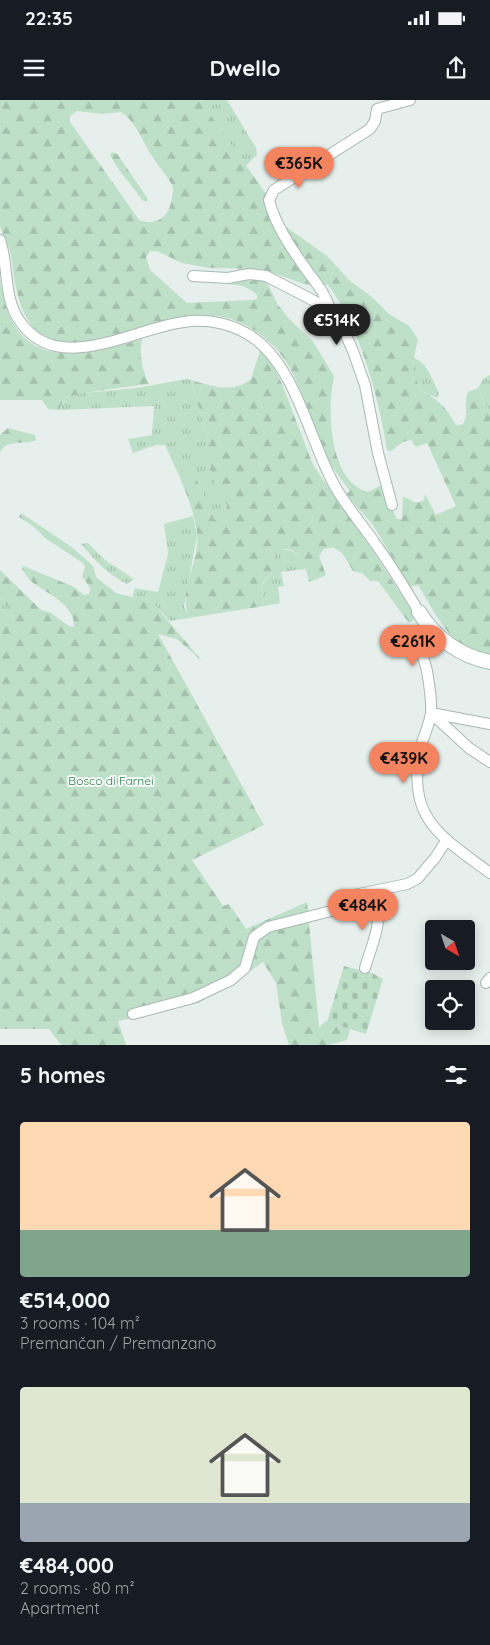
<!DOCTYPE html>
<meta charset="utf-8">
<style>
:root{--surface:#171b24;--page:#242831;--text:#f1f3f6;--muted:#9ea1a6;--accent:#f4845f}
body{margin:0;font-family:Quicksand,sans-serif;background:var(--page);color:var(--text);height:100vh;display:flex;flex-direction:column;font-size:19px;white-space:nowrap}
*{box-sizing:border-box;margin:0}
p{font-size:16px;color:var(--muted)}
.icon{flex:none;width:28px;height:28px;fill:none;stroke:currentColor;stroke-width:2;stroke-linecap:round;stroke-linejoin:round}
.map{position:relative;height:945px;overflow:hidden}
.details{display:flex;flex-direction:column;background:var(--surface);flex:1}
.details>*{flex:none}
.needle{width:32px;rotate:141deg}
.tools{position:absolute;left:425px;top:820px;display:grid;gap:10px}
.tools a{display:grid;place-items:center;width:50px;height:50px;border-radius:5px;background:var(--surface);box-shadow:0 2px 12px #0003;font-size:25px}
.price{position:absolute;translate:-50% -42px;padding:0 11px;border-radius:18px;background:var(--accent);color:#111;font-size:16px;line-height:32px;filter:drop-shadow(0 1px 2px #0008)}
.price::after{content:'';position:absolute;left:50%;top:30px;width:15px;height:11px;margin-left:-8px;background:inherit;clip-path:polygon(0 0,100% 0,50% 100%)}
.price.on{background:#222;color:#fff}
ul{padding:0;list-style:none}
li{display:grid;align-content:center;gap:10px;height:265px;padding:0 20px}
li span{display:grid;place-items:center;height:155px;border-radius:5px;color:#555}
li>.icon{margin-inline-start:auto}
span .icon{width:90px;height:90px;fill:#fffc;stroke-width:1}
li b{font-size:21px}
h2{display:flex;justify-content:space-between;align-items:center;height:60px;padding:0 20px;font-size:21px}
.status{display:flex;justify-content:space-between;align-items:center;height:35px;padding:0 25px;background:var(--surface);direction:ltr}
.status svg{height:14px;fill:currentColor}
header{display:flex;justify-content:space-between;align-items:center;height:65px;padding:0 20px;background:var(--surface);font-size:22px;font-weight:700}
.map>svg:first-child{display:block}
</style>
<div class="status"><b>22:35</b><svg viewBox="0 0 49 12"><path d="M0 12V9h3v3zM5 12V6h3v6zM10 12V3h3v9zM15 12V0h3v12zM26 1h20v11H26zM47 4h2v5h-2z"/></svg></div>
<header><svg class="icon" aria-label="menu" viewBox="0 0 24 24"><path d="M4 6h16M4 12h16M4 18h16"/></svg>Dwello<svg class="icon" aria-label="share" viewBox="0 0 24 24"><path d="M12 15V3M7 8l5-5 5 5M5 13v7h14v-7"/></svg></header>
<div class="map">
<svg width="490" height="945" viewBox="0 0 490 945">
<defs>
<pattern id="grass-tufts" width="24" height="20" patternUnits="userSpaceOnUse" patternTransform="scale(1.25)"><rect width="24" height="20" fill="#bfe0c8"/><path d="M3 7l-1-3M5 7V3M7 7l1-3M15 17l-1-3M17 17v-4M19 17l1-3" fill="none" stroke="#a4c1ad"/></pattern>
<pattern id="forest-firs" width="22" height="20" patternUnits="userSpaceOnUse" patternTransform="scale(1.25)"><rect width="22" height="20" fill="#bfe0c8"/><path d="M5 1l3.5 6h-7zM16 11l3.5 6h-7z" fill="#a4c1ad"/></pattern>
<pattern id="cemetery-stones" width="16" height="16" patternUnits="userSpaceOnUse" patternTransform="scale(1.25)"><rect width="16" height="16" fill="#bfe0c8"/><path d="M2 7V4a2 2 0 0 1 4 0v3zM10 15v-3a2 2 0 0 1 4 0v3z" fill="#a4c1ad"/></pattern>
</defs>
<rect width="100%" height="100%" fill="#e6efeb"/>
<path fill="url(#grass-tufts)" d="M 203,0 L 227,0 L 256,48 L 257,55 L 245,66 L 202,5 L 201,1 Z
M 414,258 C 427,262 433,281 439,293 L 437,298 L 421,291 L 414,277 Z
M 490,275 L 490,314 L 478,288 L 483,279 Z
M 187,279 L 191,280 L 208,340 L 208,364 L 227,405 L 225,421 L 220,423 L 214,420 L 199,384 L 181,370 L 177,371 L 165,345 L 156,345 L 133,353 L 128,339 L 152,335 L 154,306 L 59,310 L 64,299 L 74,294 L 136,288 Z
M 193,416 L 197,436 L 184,506 L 189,518 L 170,521 L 153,503 L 132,498 L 135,488 L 158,492 L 168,454 L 164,424 Z
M 88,443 L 105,460 L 134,479 L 127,484 C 108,475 94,459 81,444 Z
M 280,449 C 297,449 311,463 315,480 L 309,482 L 306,469 L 281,472 L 284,486 L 278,487 L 280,503 L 264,506 L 261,486 L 270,475 L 275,453 Z
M 0,496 L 12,512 L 13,522 L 7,526 L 0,526 Z"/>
<path fill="url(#forest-firs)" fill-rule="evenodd" d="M 0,0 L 200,0 L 271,101 L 278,121 L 327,156 L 349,180 L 372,197 L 389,214 L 409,226 L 418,239 C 413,260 411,271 421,291 C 440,301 445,306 456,325 L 461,325 C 470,319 463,305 468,292 L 478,288 L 490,314 L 490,558 C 447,545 440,520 418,485 L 410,487 L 373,425 L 346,394 L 350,391 C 343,381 334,371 328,360 C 301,311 304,259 249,227 C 219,209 186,215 154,224 C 127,231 95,246 66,243 C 21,239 16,192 11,156 C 10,145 1,135 0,125 C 0,86 0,40 0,0 ZM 77,11 L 102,14 L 121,12 C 137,23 142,41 152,56 C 158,66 167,75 172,85 C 174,88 173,93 172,96 C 171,115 158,127 139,120 L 70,22 L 70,16 ZM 150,151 L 157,151 L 182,163 L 209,168 L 262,169 L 307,185 L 316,183 L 328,185 C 360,227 379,298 387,350 L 391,351 L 403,342 L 411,340 L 416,347 L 427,343 L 456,406 L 436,415 L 425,394 L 424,400 C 413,406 413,399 403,397 L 402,419 L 397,419 L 390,405 L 387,389 L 380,386 L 368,392 C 328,382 327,307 334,276 L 312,240 L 290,220 L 278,205 L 266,180 L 226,181 L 227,184 C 240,185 247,186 257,195 L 257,199 L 253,200 L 187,203 L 150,170 L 146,157 Z
M 113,52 L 118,55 L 148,99 L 146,102 L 142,100 C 132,84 117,71 110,54 Z
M 0,178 C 11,269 72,261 142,239 C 139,255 142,270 149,284 C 136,286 71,293 64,299 C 62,301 61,307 59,310 L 48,309 L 42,300 L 0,300 Z
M 260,251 L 273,265 L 282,284 L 313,365 L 371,448 L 416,518 L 409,523 L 378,481 L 370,481 L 362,473 L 353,471 L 343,454 L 333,447 L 324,449 L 319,456 L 326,475 L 315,480 C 313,468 291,439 277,452 C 272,457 274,467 270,474 C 268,478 263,481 261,486 L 264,506 L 189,518 C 177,490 200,463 197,434 C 195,413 185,390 177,371 L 181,370 L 194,377 L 199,384 L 214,419 L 220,423 L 224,421 L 227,405 L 217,388 L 208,364 L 208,340 L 191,280 C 211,286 234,294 251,279 Z
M 8,328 L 35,335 L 36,340 C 23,346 8,338 0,352 L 0,335 Z
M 21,413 L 73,448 L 93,466 L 96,477 L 116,493 L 153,503 L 202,561 L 177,539 L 158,534 L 264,725 L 192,760 L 223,806 L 229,804 L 246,829 L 307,802 L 319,927 L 326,921 L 350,929 L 347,940 L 329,945 L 289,945 L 282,923 L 276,883 L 263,862 L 229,886 L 198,903 L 118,921 L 126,945 L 61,945 L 49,929 L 0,929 L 0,526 L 7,526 L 13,521 L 12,512 L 0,496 L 0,470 L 41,510 L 51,513 L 69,526 L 74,527 C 75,504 46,493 32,482 C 28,479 25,473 22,469 L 23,466 L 72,486 L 84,495 L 89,494 L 90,488 L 82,476 L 85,467 L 83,463 L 45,438 L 33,426 L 19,417 Z"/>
<path fill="url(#cemetery-stones)" d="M 344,866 L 372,873 L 383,879 L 366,934 L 327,922 Z"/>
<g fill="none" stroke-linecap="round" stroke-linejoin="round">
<defs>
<path id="street" d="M 0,140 C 9,166 3,196 19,220 C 57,278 133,228 184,222 C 208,218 235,224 255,239 C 298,271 310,344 337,390 C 349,409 364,427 377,446 C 392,467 406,490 419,512
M 193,176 L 228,178 L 249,174 L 266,176 L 330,209 L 340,222 L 353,251 L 365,285 L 378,353 L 392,405
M 330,209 C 326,195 317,184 308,172 C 293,151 275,125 269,100 L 274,90 L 370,29 L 375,21 L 377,9 L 410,0
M 429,527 C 426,532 421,539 421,545 C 421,553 425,562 427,571 C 429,583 432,600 431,612 C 430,624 423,637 420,649 C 407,719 439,735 490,773
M 431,613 L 469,648 L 490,662
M 431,613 L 490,624
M 365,868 C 373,840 385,821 373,793
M 486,883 L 490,878
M 133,914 L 193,898 L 231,880 L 245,868 L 254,837 L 268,827 L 335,810 L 354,795 L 407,784 L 417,779 L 435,758 L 446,741"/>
<path id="secondary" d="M 419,512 C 435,538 460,556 490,562"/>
</defs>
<use href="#street" stroke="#a8b8b2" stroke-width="12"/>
<use href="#secondary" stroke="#a4bbb3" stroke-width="16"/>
<use href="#street" stroke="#fff" stroke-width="10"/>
<use href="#secondary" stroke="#fff" stroke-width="14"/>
</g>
<g text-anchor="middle" stroke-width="4" stroke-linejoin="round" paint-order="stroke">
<g font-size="12" fill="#2d7a4b" stroke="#f7fbf9">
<text x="111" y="685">Bosco di Farnei</text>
</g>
</g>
</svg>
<div class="tools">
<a><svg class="needle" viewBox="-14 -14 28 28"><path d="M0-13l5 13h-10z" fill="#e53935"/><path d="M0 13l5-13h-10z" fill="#9ea1a6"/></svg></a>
<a><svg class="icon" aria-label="locate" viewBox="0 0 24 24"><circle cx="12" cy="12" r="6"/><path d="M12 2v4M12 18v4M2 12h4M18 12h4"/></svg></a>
</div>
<b class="price" style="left:299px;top:89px">€365K</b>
<b class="price on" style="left:337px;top:246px">€514K</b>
<b class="price" style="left:413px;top:567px">€261K</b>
<b class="price" style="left:404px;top:684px">€439K</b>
<b class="price" style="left:363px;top:831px">€484K</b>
</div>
<section class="details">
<h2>5 homes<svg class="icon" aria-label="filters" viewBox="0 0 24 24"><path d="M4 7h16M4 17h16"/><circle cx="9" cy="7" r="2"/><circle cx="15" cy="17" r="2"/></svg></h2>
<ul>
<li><span style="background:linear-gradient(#ffd9b3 70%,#7fa58c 0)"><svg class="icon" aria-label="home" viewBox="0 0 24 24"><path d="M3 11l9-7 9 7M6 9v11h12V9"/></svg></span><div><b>€514,000</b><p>3 rooms · 104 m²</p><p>Premančan / Premanzano</p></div></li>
<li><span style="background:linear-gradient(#dfe7d0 75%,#9aa5b1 0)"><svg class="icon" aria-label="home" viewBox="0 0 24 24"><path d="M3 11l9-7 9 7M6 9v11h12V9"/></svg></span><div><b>€484,000</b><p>2 rooms · 80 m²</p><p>Apartment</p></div></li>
</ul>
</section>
